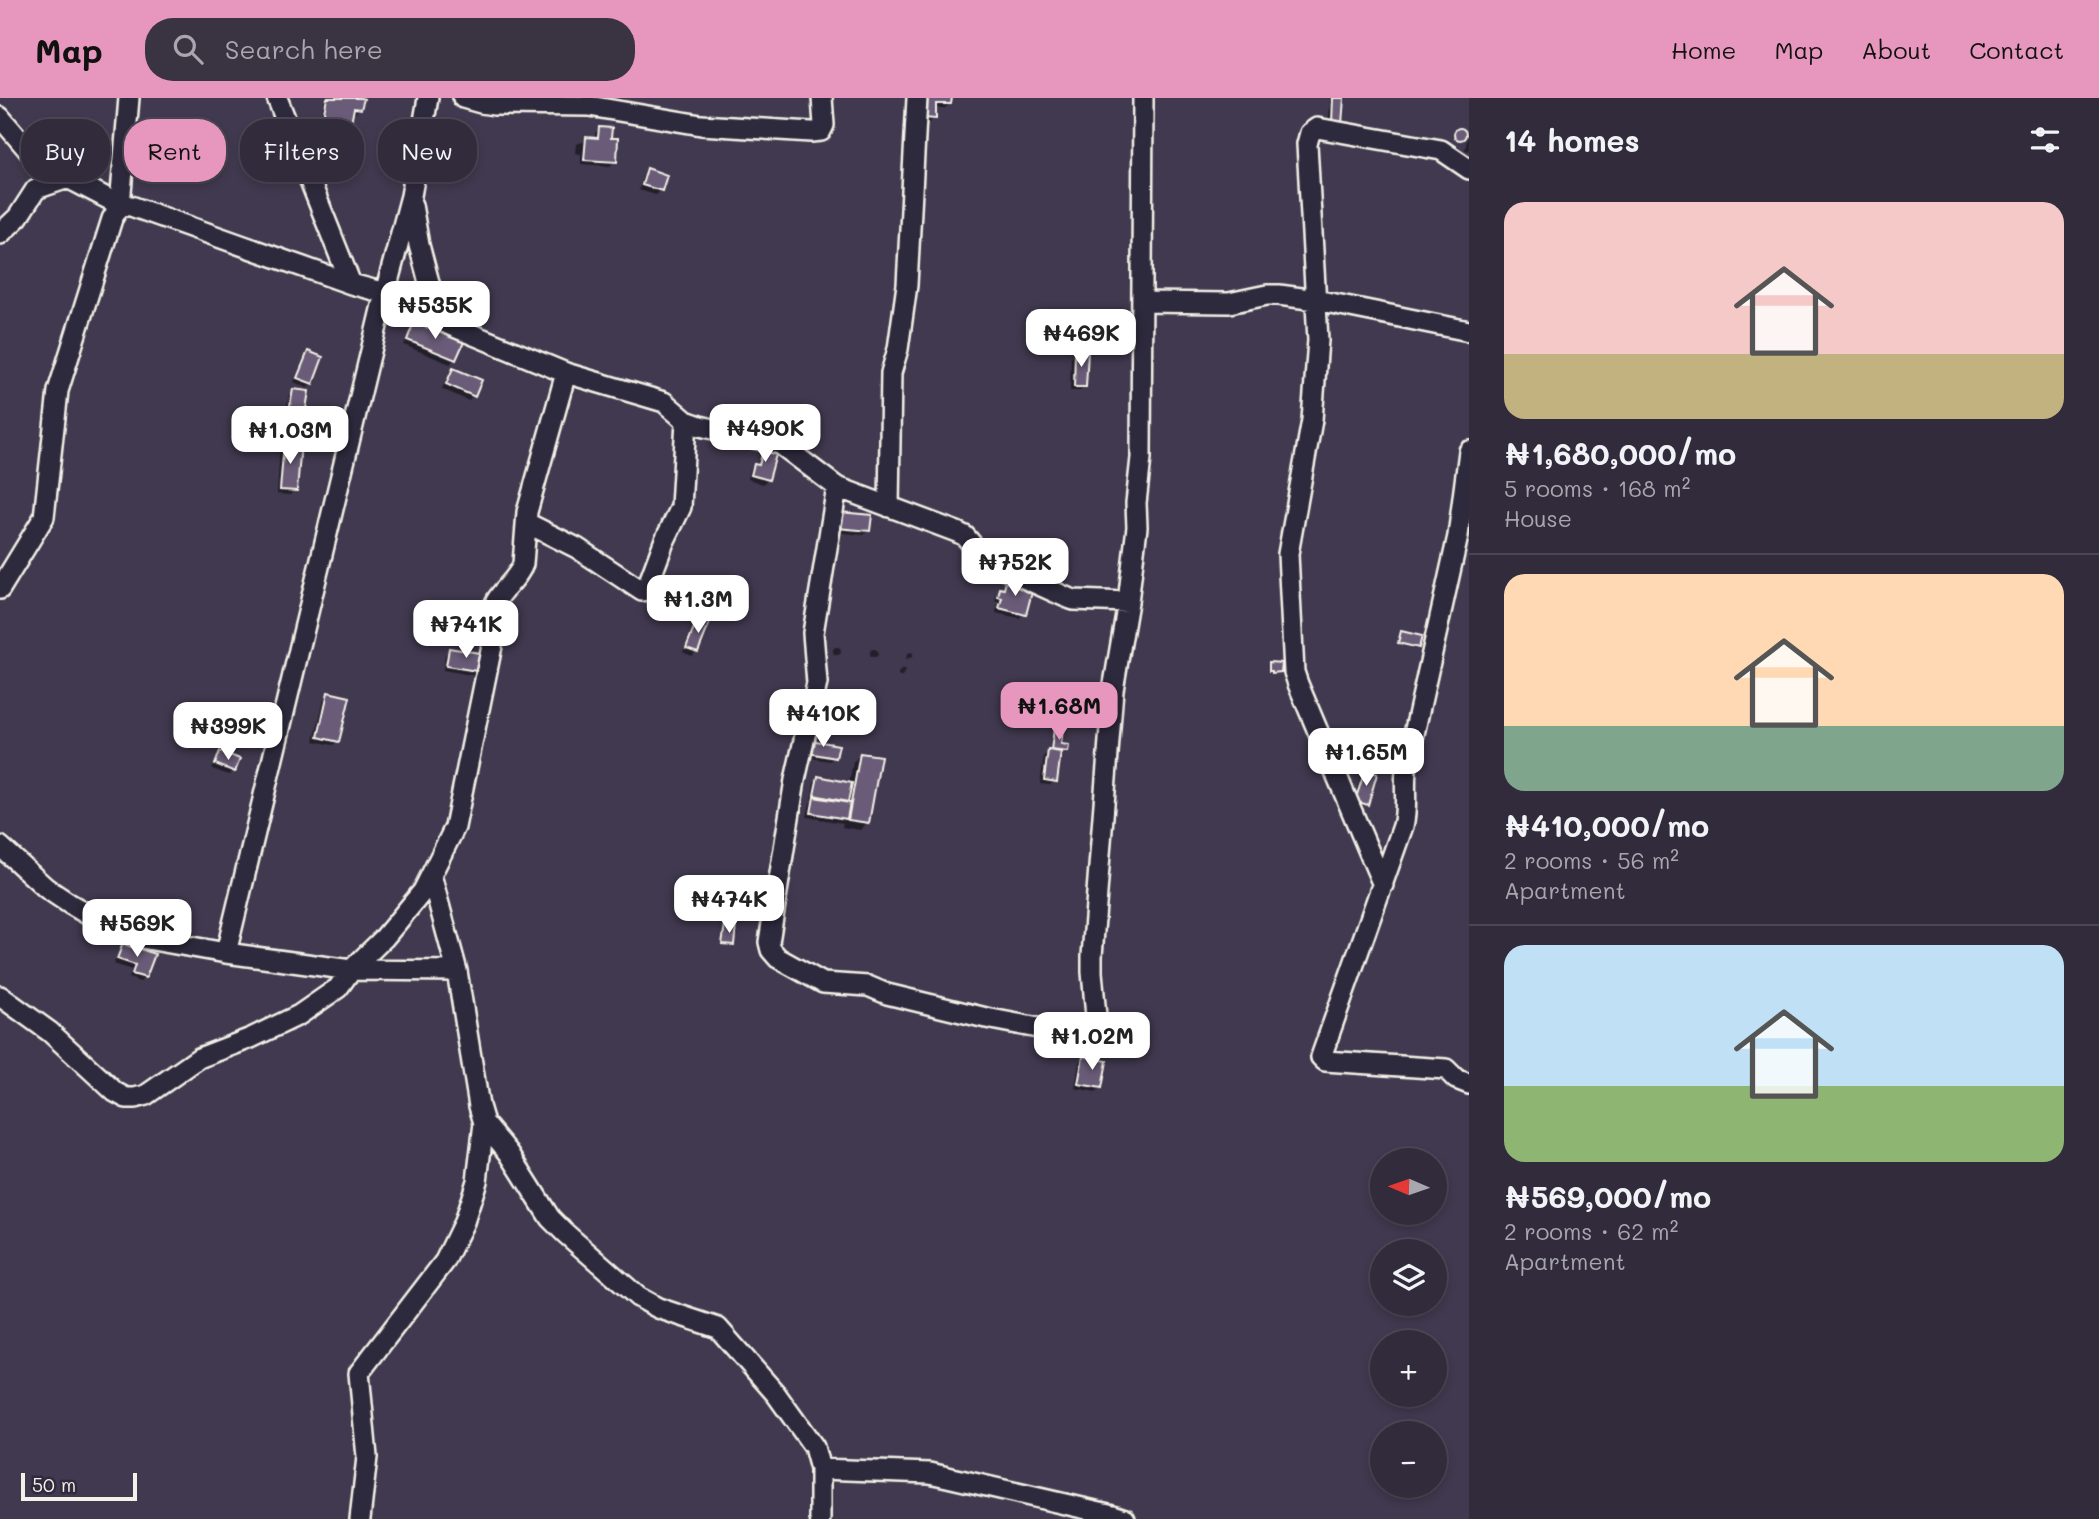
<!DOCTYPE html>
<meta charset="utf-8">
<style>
:root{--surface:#312b3b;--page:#393342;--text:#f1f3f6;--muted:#a8a7af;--line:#4c4755;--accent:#e797bd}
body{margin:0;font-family:Mali,sans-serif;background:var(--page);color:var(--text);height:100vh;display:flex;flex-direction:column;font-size:26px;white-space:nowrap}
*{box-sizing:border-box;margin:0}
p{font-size:23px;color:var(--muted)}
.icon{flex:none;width:38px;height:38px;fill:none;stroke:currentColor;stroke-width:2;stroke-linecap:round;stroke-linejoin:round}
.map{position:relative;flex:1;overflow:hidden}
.details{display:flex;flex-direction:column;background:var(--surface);width:630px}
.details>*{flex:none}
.guide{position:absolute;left:21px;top:21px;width:665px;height:63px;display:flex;gap:14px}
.needle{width:46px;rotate:272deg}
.buttons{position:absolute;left:1370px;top:1050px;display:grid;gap:14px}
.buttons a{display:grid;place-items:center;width:77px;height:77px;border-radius:50%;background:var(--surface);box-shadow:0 4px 10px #0003,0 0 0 2px var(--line);font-size:35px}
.scale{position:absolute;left:21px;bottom:18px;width:116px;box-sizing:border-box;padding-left:7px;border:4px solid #f4f1e8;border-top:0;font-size:19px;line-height:24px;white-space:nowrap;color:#f4f1e8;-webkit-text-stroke:5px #2f2a3d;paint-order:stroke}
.price{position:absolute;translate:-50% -60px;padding:0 16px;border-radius:14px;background:#fff;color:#222;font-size:23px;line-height:46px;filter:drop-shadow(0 2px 4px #0008)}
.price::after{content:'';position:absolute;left:50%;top:42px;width:21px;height:16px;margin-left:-10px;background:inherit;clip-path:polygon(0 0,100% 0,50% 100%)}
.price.on{background:var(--accent);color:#111}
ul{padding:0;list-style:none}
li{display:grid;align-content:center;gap:14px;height:371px;padding:0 35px}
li+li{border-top:2px solid var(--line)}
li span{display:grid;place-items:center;height:217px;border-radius:21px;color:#555}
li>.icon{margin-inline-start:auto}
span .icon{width:126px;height:126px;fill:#fffc;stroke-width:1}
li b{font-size:30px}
h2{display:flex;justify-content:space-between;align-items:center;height:84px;padding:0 35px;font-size:30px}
.tag{padding:0 24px;border-radius:28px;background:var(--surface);box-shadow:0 4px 10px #0003,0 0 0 2px var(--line);font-size:24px;line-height:63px}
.tag.on{background:var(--accent);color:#111}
header{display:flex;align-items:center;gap:42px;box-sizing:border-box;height:98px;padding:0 35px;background:var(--accent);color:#111}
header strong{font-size:33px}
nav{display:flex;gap:38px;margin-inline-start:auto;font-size:24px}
.search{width:490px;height:63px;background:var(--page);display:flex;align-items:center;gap:18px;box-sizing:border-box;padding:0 24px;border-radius:28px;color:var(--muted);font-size:26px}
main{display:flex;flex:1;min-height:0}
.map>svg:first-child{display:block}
</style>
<header>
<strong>Map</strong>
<div class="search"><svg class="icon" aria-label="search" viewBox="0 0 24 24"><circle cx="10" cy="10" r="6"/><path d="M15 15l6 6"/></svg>Search here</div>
<nav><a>Home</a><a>Map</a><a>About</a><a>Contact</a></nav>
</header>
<main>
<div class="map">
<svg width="1469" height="1421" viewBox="0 0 1469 1421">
<rect width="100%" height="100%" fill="#41394f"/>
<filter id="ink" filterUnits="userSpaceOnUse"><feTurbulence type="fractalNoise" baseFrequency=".0143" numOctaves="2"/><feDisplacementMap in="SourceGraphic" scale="14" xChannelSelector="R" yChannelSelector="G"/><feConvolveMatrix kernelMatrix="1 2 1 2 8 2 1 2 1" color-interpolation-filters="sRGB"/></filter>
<g filter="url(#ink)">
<path fill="#0007" d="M 325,0 L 353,0 L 360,11 L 355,15 L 351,14 L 349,24 L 345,29 L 320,24 Z
M 609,0 L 624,0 L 623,6 L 609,10 Z
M 920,0 L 950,0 L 950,6 L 945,10 L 934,10 L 934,20 L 929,25 L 919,24 Z
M 1333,0 L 1342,0 L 1340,25 L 1328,29 L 1330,4 Z
M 600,31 L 610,41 L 615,63 L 610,68 L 581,66 L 581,56 L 575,55 L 576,46 L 583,44 L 586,41 L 595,41 L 595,35 Z
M1453.5 37a5.5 5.5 0 1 1 11 0a5.5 5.5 0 1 1-11 0Z
M 1469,38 L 1469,53 L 1465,52 L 1467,40 Z
M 648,72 L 665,78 L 660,93 L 656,97 L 639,92 L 643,77 Z
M 415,226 L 455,261 L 450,266 L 404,247 L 410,231 Z
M 308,255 L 312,285 L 307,290 L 294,284 L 304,259 Z
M 1075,255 L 1085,288 L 1080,293 L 1070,293 L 1071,259 Z
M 453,272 L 473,298 L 469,303 L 442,291 L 449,276 Z
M 294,293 L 303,316 L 299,321 L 285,318 L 289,297 Z
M 285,346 L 295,392 L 290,397 L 277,396 L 280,350 Z
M 765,351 L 768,381 L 763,386 L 748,381 L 750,372 L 755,368 L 757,368 L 760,356 Z
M 835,421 L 869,432 L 864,437 L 833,434 Z
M 1006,485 L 1024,516 L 1019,520 L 996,515 L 998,504 L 995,503 L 996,497 Z
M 698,521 L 696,553 L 692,558 L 683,554 L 694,525 Z
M 1402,535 L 1418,549 L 1416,551 L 1398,546 Z
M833 553a4 4 0 1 1 8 0a4 4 0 1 1-8 0Z
M870 555a4 4 0 1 1 8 0a4 4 0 1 1-8 0Z
M 450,552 L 484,557 L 477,578 L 443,572 L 445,557 Z
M 911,554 L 913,555 L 912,559 L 906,561 L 907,556 Z
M 902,571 L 905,572 L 902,579 L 898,578 L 898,575 Z
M 329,596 L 338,643 L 333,647 L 314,643 L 324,601 Z
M 1054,633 L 1059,648 L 1067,653 L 1065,655 L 1059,654 L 1055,683 L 1050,687 L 1040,686 L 1044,658 L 1050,654 Z
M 806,648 L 835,659 L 830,663 L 804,659 Z
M 221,655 L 233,673 L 229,677 L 212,671 L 216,660 Z
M 861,656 L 868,724 L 860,732 L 842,729 L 843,725 L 807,719 L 810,705 L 813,702 L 811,702 L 814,685 L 818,680 L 849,686 L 853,664 Z
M 1365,674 L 1366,706 L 1362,710 L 1352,707 L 1361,678 Z
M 123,847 L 145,879 L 140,884 L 129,880 L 132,872 L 114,866 L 119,852 Z
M 1083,960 L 1101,989 L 1096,994 L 1075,990 L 1079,964 Z"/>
<path fill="#6a5c78" stroke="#f4f1e8" stroke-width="2" d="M 327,0 L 361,0 L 364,1 L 361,11 L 354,10 L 351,25 L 323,19 Z
M 924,0 L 952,0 L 951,6 L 936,6 L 936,21 L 923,20 Z
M 1333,0 L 1344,0 L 1342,26 L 1332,25 Z
M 599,29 L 612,30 L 611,40 L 618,40 L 617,64 L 584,62 L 586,39 L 598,40 Z
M1454 36a6 6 0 1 1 12 0a6 6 0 1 1-12 0Z
M 647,70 L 667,77 L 662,93 L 642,87 Z
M 414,224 L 464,244 L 456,262 L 407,242 Z
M 308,253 L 323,259 L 313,286 L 297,280 Z
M 1075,253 L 1088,253 L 1086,289 L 1074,289 Z
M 453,270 L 482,282 L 475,299 L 446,286 Z
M 293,291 L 309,293 L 305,317 L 289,314 Z
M 284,344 L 301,345 L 297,393 L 280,392 Z
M 764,349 L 777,353 L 769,382 L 751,377 L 754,366 L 759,367 Z
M 839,414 L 872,417 L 870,433 L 837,430 Z
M 1006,483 L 1033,490 L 1026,517 L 999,510 L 1002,500 L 998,499 L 1000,490 L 1004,491 Z
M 698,519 L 710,524 L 698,554 L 686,550 Z
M 1401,533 L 1422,538 L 1419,550 L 1398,545 Z
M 449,550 L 486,556 L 483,574 L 446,568 Z
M 1269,564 L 1282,565 L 1281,574 L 1272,575 L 1272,573 L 1269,573 Z
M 328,594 L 350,599 L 339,644 L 318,639 Z
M 1054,631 L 1063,632 L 1061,646 L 1069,647 L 1068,654 L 1051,652 Z
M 810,642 L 839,647 L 836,660 L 808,655 Z
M 1048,652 L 1061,654 L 1057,684 L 1044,682 Z
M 220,653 L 240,661 L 235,674 L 215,666 Z
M 860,655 L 881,658 L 869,725 L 848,722 Z
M 1365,672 L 1377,676 L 1368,707 L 1355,703 Z
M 818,678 L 852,685 L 848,704 L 814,697 Z
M 814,699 L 850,705 L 847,721 L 811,715 Z
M 725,826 L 736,827 L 734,847 L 722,846 Z
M 123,845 L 155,856 L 146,880 L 132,876 L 135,867 L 117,861 Z
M 1083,958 L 1107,963 L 1102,990 L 1078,986 Z"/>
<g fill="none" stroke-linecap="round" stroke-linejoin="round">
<defs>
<path id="minor" d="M 277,0 L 351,186
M 463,0 L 481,5 L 494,7 L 589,8 L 701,27 L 811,34 L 821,33 L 824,27 L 822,0
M 0,19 L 29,53 L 68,80 L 120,107 L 129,0
M 412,107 L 419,147 L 430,188 L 452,228
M 0,136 L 18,119 L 36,91 L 68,80
M 1142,204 L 1229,205 L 1267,197 L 1279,197 L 1316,202 L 1469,233
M 1469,353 L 1458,438 L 1406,672 C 1404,692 1408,709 1403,728 L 1321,959 L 1325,963 L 1446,971 L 1456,981 L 1469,986
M 837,389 L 813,535 L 817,585 L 795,682 L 769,844 L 771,852 L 778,860 L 823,885 L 868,888 L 887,896 L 986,920 L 1090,940 L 1095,935 L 1097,929 L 1092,874 L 1092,858 L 1113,592 L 1128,504 L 1137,429 L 1136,405 L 1141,360 L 1143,0
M 889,409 L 891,275 L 898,251 L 907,187 L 917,0
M 527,425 L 577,450 L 642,493 L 646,492 L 664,444 L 681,409 L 686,323
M 0,491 L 44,419 L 58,293 L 112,121 L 120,107 L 131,108 L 351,186 L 385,195 L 452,228 L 566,275 L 664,304 L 686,323 L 700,328 L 780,346 L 837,389 L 957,434 L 965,438 L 986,463 L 1068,500 L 1074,502 L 1128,504
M 0,748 L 46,790 L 70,806 L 101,824 L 136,839 L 226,855 L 351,872 L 457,873
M 1383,787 L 1298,586 L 1294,574 L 1288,456 L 1312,322 L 1318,242 L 1307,46 L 1310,35 L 1317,30 L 1441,52 L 1469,71
M 226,855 L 385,195 L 411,98 L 428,0
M 0,898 L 50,934 L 115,994 L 126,1000 L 135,1000 L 146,997 L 199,960 L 251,940 L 299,917 L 338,890 L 351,872 L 384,840 L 423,793 L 455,729 L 494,538 C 493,531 491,522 492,515 C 494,496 517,484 523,466 L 527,414 L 566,275
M 484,1025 L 509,1055 L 550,1120 L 565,1135 L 638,1199 L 658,1210 L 718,1230 L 776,1296 L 814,1349 L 820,1371 L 820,1421
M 820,1371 L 930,1375 L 1113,1417 L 1125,1421
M 360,1421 L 367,1359 L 359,1275 L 445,1163 L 464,1124 L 477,1083 L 484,1025 L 479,1008 L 457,873 L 431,777"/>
</defs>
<use href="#minor" stroke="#f4f1e8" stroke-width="24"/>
<use href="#minor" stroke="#2f2a3d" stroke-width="19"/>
</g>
</g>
</svg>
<div class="buttons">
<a><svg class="needle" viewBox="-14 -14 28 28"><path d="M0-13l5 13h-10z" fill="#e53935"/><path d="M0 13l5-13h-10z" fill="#a8a7af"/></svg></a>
<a><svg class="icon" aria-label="layers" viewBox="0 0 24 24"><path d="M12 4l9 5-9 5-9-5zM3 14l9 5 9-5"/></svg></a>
<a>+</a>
<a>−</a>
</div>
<div class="scale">50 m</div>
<b class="price" style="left:435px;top:243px">₦535K</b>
<b class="price" style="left:1081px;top:271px">₦469K</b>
<b class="price" style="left:765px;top:366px">₦490K</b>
<b class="price" style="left:290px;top:368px">₦1.03M</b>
<b class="price" style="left:1015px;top:500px">₦752K</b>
<b class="price" style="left:698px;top:537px">₦1.3M</b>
<b class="price" style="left:466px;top:562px">₦741K</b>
<b class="price on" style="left:1059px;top:644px">₦1.68M</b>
<b class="price" style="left:823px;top:651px">₦410K</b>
<b class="price" style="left:228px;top:664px">₦399K</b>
<b class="price" style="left:1366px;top:690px">₦1.65M</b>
<b class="price" style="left:729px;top:837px">₦474K</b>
<b class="price" style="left:137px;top:861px">₦569K</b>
<b class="price" style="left:1092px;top:974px">₦1.02M</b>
<div class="guide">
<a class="tag">Buy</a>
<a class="tag on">Rent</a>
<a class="tag">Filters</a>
<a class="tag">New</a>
</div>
</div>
<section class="details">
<h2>14 homes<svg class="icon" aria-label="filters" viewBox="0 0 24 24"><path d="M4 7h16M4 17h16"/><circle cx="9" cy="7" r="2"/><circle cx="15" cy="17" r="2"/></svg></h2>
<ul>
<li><span style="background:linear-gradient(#f6c9c9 70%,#c2b280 0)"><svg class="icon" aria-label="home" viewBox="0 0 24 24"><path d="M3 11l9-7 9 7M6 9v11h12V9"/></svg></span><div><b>₦1,680,000/mo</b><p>5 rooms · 168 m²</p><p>House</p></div></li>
<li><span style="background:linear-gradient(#ffd9b3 70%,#7fa58c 0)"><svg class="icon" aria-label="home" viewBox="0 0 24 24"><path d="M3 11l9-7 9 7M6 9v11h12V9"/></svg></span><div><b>₦410,000/mo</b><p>2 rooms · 56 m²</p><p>Apartment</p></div></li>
<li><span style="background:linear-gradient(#bfe0f5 65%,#8fb573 0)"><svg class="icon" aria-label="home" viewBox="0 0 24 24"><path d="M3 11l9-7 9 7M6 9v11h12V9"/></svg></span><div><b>₦569,000/mo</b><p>2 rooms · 62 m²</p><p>Apartment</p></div></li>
</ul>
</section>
</main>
